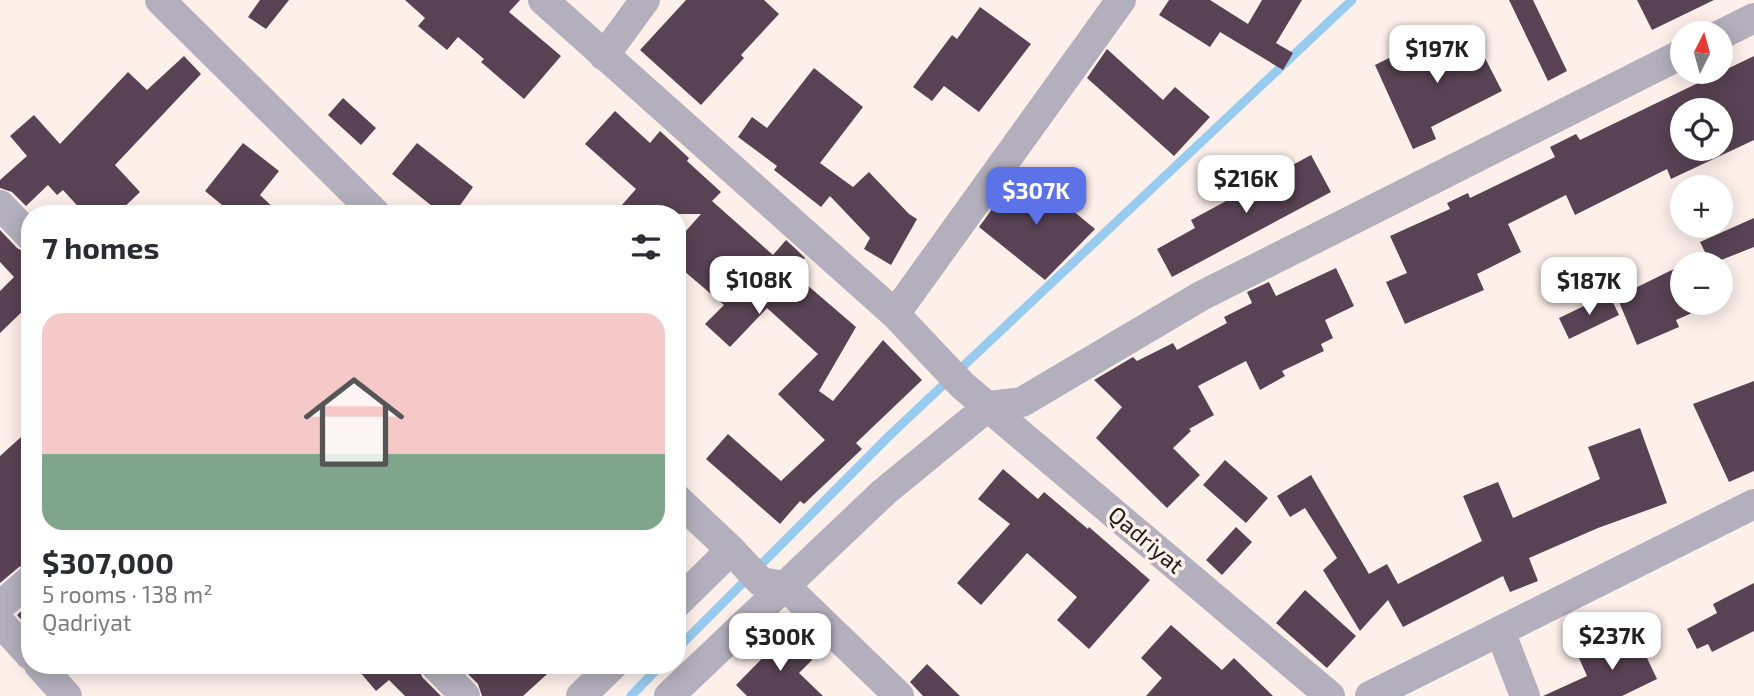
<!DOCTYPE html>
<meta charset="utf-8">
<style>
:root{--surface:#fff;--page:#f2f2f3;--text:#2b2b33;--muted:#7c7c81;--accent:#5b72e9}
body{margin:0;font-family:"Exo 2",sans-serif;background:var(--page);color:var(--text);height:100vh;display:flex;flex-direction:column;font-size:26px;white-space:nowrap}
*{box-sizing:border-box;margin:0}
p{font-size:23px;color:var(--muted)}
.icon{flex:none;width:38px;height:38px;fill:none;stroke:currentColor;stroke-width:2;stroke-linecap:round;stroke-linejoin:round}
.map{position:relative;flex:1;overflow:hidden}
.drawer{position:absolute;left:21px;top:205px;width:665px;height:469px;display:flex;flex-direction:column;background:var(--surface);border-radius:28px;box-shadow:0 4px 18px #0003}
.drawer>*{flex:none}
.needle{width:46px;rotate:6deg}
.tools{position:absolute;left:1670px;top:21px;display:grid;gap:14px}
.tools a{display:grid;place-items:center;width:63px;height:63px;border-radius:50%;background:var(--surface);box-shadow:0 4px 18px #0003;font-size:35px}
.price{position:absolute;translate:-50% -60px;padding:0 16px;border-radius:14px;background:#fff;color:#222;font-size:23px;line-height:46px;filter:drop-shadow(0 2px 4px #0008)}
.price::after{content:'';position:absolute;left:50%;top:42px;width:21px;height:16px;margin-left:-10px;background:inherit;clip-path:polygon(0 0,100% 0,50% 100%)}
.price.on{background:var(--accent);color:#fff}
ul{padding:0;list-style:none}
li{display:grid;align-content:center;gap:14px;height:371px;padding:0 21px}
li span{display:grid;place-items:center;height:217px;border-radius:21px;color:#555}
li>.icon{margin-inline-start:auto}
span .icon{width:126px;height:126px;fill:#fffc;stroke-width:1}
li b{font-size:30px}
h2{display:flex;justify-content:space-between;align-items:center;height:84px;padding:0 21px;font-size:30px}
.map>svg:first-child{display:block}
</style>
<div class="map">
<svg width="1754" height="696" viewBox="0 0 1754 696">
<rect width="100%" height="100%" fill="#fdf0eb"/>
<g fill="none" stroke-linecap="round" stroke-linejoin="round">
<path stroke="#98cbf0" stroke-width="9" d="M 677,649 L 889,436 L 1352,0
M 631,696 L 661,665"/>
</g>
<path fill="#584253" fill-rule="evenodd" d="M 260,0 L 289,0 L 266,29 L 248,17 Z
M 405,0 L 520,0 L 509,12 L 561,56 L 524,99 L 481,62 L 484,59 L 458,37 L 447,50 L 418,26 L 425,18 Z
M 686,0 L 764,0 L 779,14 L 741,55 L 744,58 L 701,105 L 640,50 Z
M 1169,0 L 1210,0 L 1248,24 L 1262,0 L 1302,0 L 1276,43 L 1293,53 L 1283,70 L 1220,32 L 1210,47 L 1159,15 Z
M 1509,0 L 1533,0 L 1567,71 L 1548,81 Z
M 1637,0 L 1714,0 L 1652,30 Z
M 980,7 L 1031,44 L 979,112 L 944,86 L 932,101 L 913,87 L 952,35 L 957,39 Z
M 1471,31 L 1502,91 L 1431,127 L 1436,139 L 1413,149 L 1375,65 L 1415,45 L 1420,56 Z
M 1107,49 L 1163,100 L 1175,87 L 1210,117 L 1174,156 L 1087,78 Z
M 184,56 L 201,74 L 115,165 L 140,192 L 117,214 L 85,214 L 63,190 L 57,195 L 48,185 L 26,206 L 12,192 L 0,188 L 0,180 L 27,156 L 10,136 L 34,115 L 60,144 L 128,72 L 147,90 Z
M 1754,56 L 1754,140 L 1671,179 L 1667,169 L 1575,215 L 1566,195 L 1508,224 L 1521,252 L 1477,274 L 1484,290 L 1405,324 L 1386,282 L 1407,273 L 1390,236 L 1450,209 L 1447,203 L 1468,193 L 1470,198 L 1555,157 L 1550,147 L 1576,134 L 1580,140 ZM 1682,110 L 1720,110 L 1720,149 L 1682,149 Z
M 814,68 L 863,107 L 820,163 L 853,187 L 869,172 L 909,214 L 917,219 L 891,265 L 864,249 L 870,238 L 830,196 L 821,207 L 774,170 L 777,166 L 738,137 L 752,117 L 767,128 Z
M 343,98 L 376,128 L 361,145 L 328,115 Z
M 615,111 L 650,143 L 660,131 L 689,158 L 687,161 L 721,192 L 712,201 L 773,255 L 786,240 L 797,250 L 805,258 L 792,272 L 856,327 L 819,391 L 833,401 L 883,340 L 922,380 L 856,443 L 862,449 L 804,504 L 800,501 L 780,524 L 706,459 L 728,434 L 781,481 L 825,440 L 778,394 L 818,354 L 767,308 L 730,347 L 705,324 L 724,305 L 677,265 L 677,241 L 701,214 L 614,214 L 636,189 L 585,144 Z
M 243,143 L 279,171 L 260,195 L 280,214 L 233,214 L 205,191 Z
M 417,143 L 473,187 L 454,214 L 442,214 L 392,174 Z
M 1311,155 L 1331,192 L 1172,277 L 1157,249 L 1195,228 L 1191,220 Z
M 1026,172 L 1095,229 L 1045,280 L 979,227 L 998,201 L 1001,203 Z
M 1754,218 L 1754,247 L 1711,264 L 1700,242 Z
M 0,230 L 17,248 L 30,255 L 30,304 L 0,333 L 0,291 L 14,277 L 0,262 Z
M 1682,265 L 1682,303 L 1715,303 L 1676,320 L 1679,327 L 1637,345 L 1617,297 Z
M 1336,268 L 1354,306 L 1325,320 L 1333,338 L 1321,344 L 1324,351 L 1282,371 L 1285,376 L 1260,390 L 1246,361 L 1198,386 L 1214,415 L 1189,429 L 1191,431 L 1173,448 L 1200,475 L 1167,508 L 1096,438 L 1122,407 L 1094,380 L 1133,357 L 1137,361 L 1173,343 L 1177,350 L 1227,323 L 1224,317 L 1252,303 L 1247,292 L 1269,282 L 1276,296 Z
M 1609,294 L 1619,315 L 1569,339 L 1559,318 Z
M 1754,381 L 1754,471 L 1729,482 L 1693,404 Z
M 1640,428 L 1667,503 L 1598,528 L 1529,558 L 1538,581 L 1510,592 L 1503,576 L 1403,627 L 1388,600 L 1360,631 L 1323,570 L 1337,558 L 1305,508 L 1290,517 L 1277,496 L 1311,475 L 1369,574 L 1387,564 L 1398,584 L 1482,541 L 1463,496 L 1498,482 L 1513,518 L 1600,479 L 1588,447 Z
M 30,429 L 30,563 L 19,567 L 0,583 L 0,456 Z
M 1225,460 L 1268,498 L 1246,523 L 1203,485 Z
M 1003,469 L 1038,499 L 1044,492 L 1088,529 L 1089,527 L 1150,580 L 1089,649 L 1057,620 L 1077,597 L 1027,553 L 981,605 L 957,583 L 1010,524 L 978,499 Z
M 1236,527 L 1252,542 L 1222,575 L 1206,560 Z
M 1754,583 L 1754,631 L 1712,652 L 1708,644 L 1697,649 L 1687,629 L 1717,613 L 1713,604 Z
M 1305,590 L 1356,636 L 1327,668 L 1276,623 Z
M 30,603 L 30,629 L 17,615 Z
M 1171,625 L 1222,670 L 1234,658 L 1273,696 L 1146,696 L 1162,678 L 1141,658 Z
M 786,634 L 812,660 L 799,673 L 823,696 L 747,696 L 736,685 Z
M 1636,635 L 1657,679 L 1622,696 L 1543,696 L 1587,676 L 1579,658 Z
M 927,664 L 960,696 L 923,696 L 910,682 Z
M 354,665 L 418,665 L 422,677 L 441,696 L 405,696 L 389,680 L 376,691 Z
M 459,665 L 557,665 L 523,696 L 482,696 L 478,684 Z"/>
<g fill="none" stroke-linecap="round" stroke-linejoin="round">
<path stroke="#b3afbc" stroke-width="30" d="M 160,0 L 376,214
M 543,0 L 895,314 L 962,385 L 1330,696
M 1720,35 L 1754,18
M 604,56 L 645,0
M 0,205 L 30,236
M 895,314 L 1121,0
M 677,499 L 731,550 L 761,582 L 785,586 L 899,696
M 677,603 L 731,550
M 0,606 L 30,580
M 0,622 L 30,655
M 1500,631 L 1525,696
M 39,665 L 67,696
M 435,665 L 465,696
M 581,696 L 613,665
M 669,696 L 884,492 L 989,406 L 1022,402 L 1201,296 L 1682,54
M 1370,696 L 1754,504"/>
</g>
<g text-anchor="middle" stroke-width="7" stroke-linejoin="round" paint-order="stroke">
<g font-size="23" fill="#261b16" stroke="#fdf0eb">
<text transform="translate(1146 540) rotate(40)" y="8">Qadriyat</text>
</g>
</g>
</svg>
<div class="tools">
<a><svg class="needle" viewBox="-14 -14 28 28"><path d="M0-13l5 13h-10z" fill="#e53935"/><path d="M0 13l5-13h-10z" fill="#7c7c81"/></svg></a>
<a><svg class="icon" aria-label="locate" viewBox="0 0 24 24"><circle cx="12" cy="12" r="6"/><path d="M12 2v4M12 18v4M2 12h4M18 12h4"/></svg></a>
<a>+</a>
<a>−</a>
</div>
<b class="price" style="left:1437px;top:85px">$197K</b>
<b class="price" style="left:1246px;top:215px">$216K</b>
<b class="price on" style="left:1036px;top:227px">$307K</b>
<b class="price" style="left:759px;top:316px">$108K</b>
<b class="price" style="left:1589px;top:317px">$187K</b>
<b class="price" style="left:1612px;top:672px">$237K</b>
<b class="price" style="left:780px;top:673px">$300K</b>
<section class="drawer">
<h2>7 homes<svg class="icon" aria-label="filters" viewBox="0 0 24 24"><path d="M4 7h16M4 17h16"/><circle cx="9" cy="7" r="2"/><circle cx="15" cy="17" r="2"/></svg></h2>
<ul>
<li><span style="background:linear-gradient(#f6c9c9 65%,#7fa58c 0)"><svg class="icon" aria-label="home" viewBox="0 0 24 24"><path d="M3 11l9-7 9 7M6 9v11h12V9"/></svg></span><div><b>$307,000</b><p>5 rooms · 138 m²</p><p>Qadriyat</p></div></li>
</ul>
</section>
</div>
